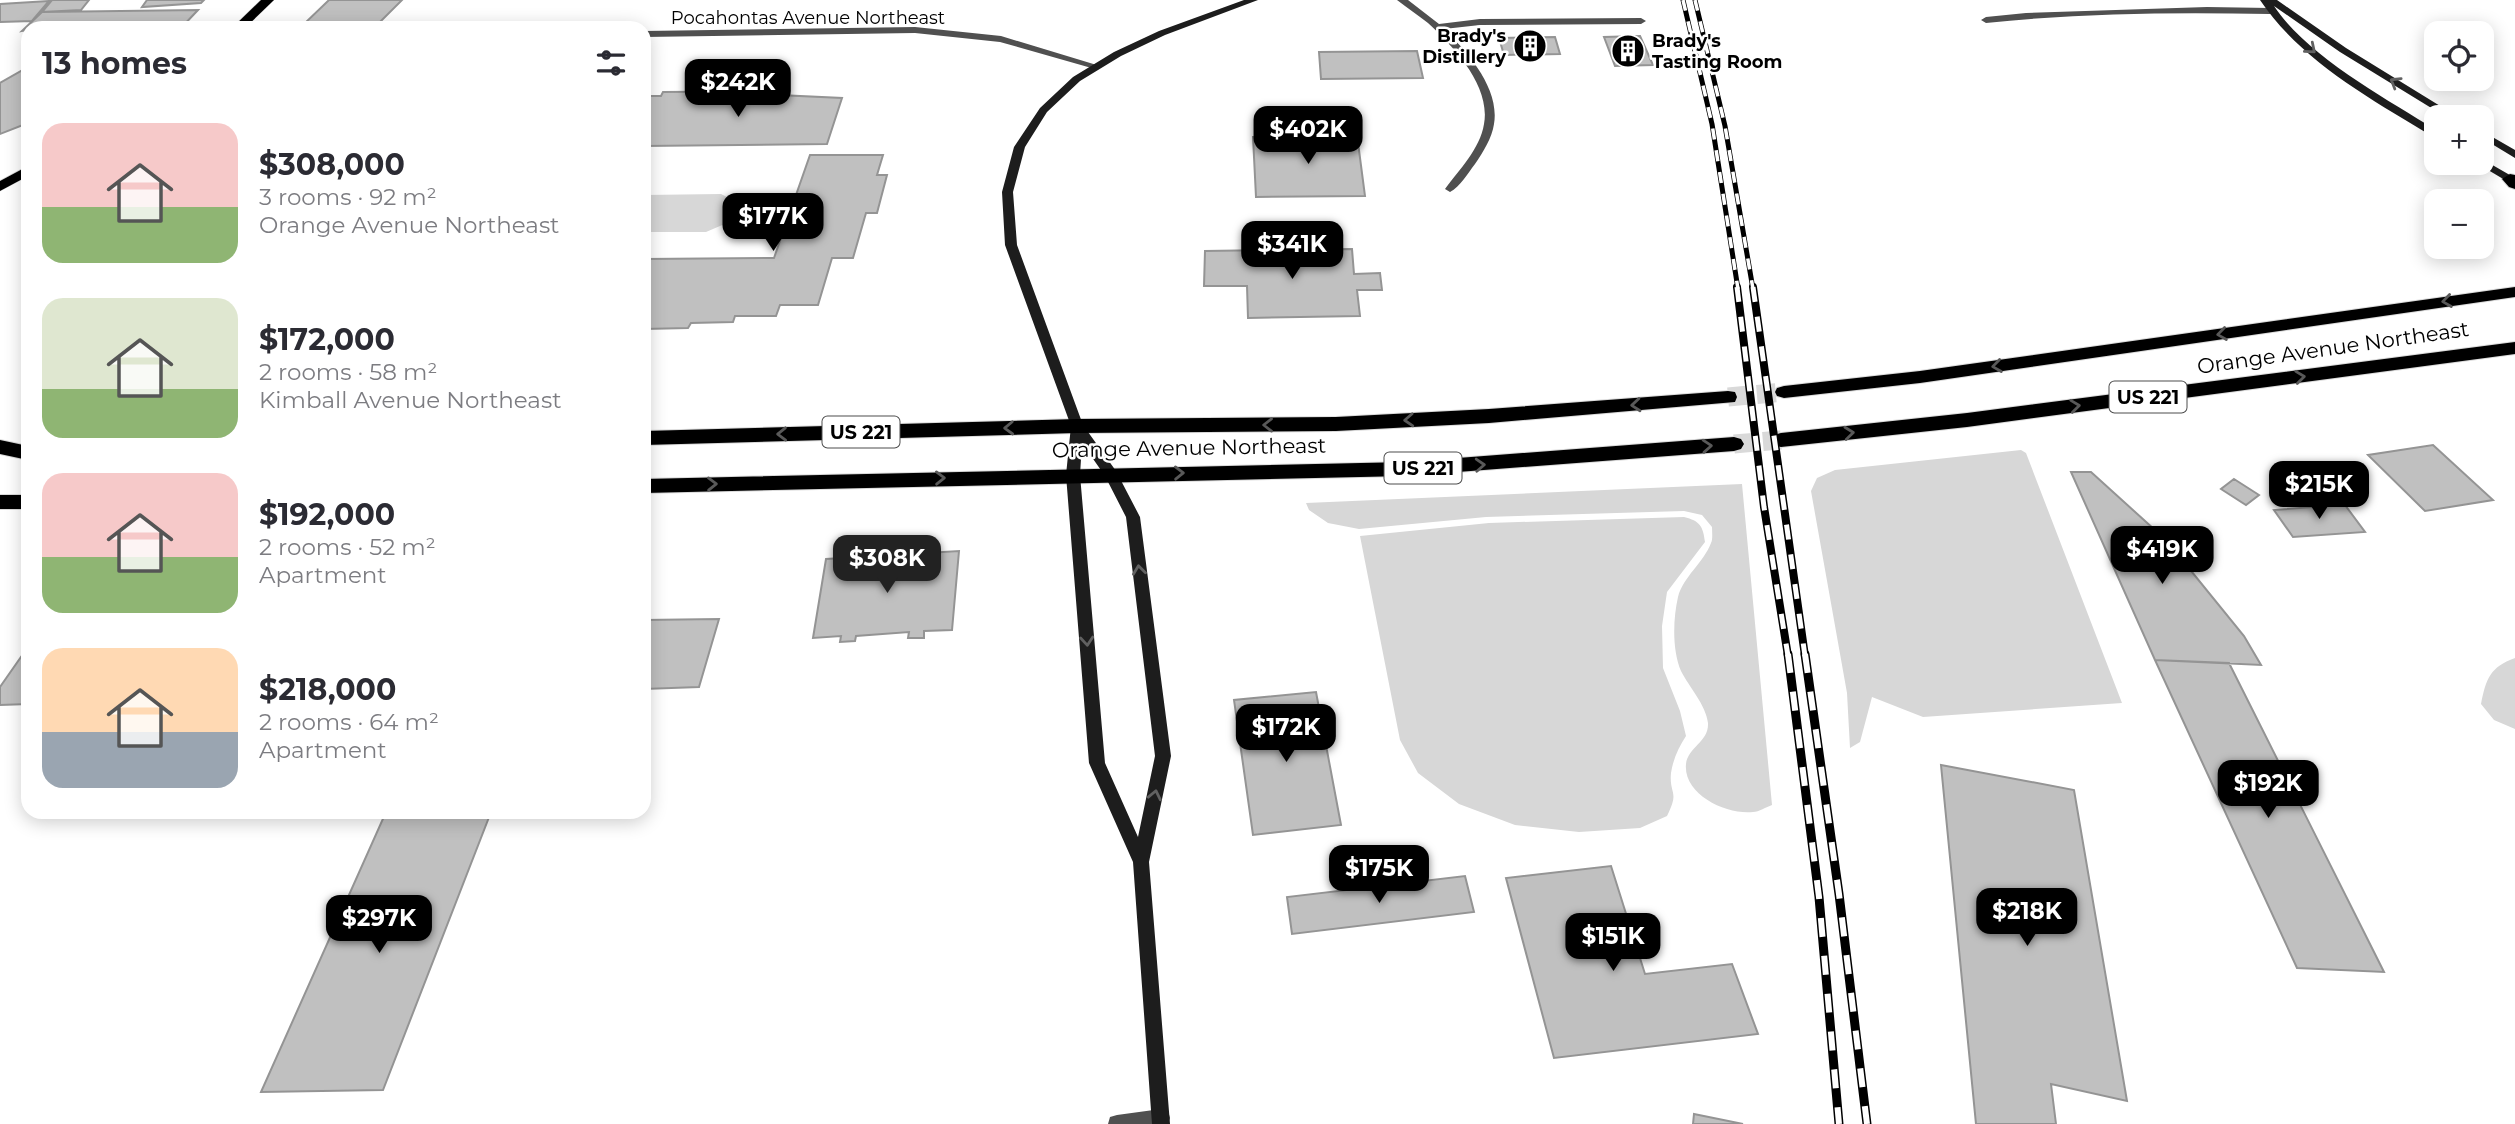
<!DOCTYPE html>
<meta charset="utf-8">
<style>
:root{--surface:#fff;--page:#f7f7f7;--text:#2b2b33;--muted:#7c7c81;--accent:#000}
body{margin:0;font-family:Montserrat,sans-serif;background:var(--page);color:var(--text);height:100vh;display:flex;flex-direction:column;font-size:26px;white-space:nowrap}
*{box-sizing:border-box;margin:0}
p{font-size:23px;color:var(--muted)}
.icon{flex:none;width:38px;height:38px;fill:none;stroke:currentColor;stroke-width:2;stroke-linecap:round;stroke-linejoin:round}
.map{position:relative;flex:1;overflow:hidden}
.side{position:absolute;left:21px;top:21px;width:630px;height:798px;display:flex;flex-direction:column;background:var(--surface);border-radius:21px;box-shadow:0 4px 18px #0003}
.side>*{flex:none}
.fabs{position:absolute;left:2424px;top:21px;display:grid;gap:14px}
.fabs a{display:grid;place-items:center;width:70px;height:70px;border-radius:14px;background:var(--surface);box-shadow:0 4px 18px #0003;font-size:35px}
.price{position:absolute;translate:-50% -60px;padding:0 16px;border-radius:14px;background:var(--accent);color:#fff;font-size:23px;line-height:46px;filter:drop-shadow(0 2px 4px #0008)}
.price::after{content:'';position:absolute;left:50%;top:42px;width:21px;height:16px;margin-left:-10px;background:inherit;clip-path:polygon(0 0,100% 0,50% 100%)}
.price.current{background:#222;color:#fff}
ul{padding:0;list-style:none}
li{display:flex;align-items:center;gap:21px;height:175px;padding:0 21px}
li span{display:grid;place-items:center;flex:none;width:196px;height:140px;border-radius:21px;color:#555}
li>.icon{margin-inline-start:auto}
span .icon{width:84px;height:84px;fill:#fffc;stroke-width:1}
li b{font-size:30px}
h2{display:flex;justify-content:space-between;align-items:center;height:84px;padding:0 21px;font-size:30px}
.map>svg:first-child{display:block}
</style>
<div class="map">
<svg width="2515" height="1124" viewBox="0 0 2515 1124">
<rect width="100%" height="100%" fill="#fff"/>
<path fill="#d7d7d7" d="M 721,194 L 735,201 L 727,223 L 706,232 L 644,232 L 644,195 Z
M 2021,450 L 2026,453 L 2122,703 L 1923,717 L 1872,697 L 1860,742 L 1850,748 L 1847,693 L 1811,491 L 1817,478 L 1835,470 Z
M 1742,484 L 1772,805 C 1766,807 1759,812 1753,812 C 1727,815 1683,795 1686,764 C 1688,747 1709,742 1708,723 C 1706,705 1689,687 1681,671 C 1672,650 1673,619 1678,597 C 1683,577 1704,562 1711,543 C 1713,539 1712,532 1712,527 L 1702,515 L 1684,511 L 1486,517 L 1359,529 L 1328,523 L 1309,510 L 1306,503 Z
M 1684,517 C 1700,521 1703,526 1705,542 L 1667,592 L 1662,626 L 1663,668 L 1680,711 L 1686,736 C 1679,747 1673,759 1671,773 C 1669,795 1680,790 1667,816 L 1640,828 L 1579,832 L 1515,825 L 1459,804 L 1418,773 L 1400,740 L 1360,536 L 1489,523 Z
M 2515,658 L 2515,729 L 2494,720 L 2481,704 C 2486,679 2490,667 2515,658 Z"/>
<path fill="#c0c0c0" stroke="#949494" stroke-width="2" d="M 52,0 L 89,0 L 81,10 L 42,12 Z
M 147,0 L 204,0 L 201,3 L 142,7 Z
M 329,0 L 402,0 L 376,26 L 305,23 Z
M 49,1 L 32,21 L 0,22 L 0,4 Z
M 198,10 L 181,28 L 28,28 L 28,30 L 22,31 L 42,12 Z
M 1640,36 L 1653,65 L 1615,66 L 1604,37 Z
M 1555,37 L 1560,54 L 1504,55 L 1499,38 Z
M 1417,51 L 1423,78 L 1321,79 L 1319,52 Z
M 28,67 L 28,123 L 0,134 L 0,83 Z
M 781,91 L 779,95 L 842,98 L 827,144 L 644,146 L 644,96 L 661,96 L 663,92 Z
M 1357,135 L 1365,196 L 1256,197 L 1253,137 Z
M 810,155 L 883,155 L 877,175 L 887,175 L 877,213 L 866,213 L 853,258 L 832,258 L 818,305 L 780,305 L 776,316 L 735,316 L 733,322 L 691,323 L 688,328 L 644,329 L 644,259 L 774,258 Z
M 1352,249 L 1354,274 L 1380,273 L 1382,290 L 1357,290 L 1360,316 L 1248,318 L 1247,286 L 1204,286 L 1205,251 Z
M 2433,445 L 2493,500 L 2425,511 L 2368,455 Z
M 2071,472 L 2091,472 L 2166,540 L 2244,636 L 2261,665 L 2155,660 Z
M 2234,479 L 2259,495 L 2246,505 L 2221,489 Z
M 2312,504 L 2345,505 L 2365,532 L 2293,537 L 2274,510 L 2314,507 Z
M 959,551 L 952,630 L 924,631 L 924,638 L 908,638 L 909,632 L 856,636 L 855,641 L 840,642 L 841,636 L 813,638 L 826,559 Z
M 719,619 L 699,687 L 644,689 L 644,620 Z
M 28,647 L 28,704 L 0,705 L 0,687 Z
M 2155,660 L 2229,663 L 2384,972 L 2297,968 Z
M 1316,692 L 1341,825 L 1253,835 L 1234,700 Z
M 1941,765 L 2074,790 L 2127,1101 L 2051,1084 L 2056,1124 L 1976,1124 Z
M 386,812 L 491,812 L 383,1090 L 261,1092 Z
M 1611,866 L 1645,974 L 1732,964 L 1758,1034 L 1554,1058 L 1506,878 Z
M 1465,876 L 1474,912 L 1292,934 L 1287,897 Z
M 1694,1114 L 1743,1124 L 1693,1124 Z"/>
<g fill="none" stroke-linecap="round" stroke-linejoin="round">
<path stroke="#d9d9d9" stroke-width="19" stroke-dasharray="19 10" stroke-linecap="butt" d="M 1728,397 L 1784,392
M 1734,444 L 1781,440"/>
<defs>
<path id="primary" d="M 261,0 L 274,0 L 245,28 L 232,28 Z
M 28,166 L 28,176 L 0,191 L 0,181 Z"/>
<path id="highway" d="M 2510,174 L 2515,175 L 2515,189 L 2509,187 L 2502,179 Z
M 2515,287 L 2515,297 L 1920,383 L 1784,398 L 1777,396 L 1775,392 L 1777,388 L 1784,386 L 1920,371 Z
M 2515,342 L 2515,354 L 1967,427 L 1781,447 L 1774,445 L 1771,440 L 1774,435 L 1781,433 L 1967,413 Z
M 1728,391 L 1735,392 L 1737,397 L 1735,402 L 1489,423 L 1336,431 L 1077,433 L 644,445 L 644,431 L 1077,419 L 1336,417 L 1489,409 Z
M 1734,437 L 1741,439 L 1744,444 L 1741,449 L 1734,451 L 1406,476 L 644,493 L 644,479 L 1406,462 Z
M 0,440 L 28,446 L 28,460 L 0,454 Z
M 0,495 L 28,495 L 28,509 L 0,509 Z"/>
</defs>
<use href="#primary" stroke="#dbdbdb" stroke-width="1"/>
<use href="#highway" stroke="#dbdbdb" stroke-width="2"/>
<path fill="#505050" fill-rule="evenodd" d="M 1397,0 L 1408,0 L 1439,24 L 1480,19 L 1641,18 L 1646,21 L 1641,24 L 1480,25 L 1444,29 C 1468,52 1500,89 1494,124 C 1492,138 1483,152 1475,164 C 1468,173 1460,187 1450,192 L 1445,189 C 1459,170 1480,149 1484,124 C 1491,86 1454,47 1428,23 C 1418,15 1407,8 1397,0 Z
M 2207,7 L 2270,8 L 2275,11 L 2270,14 C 2176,12 2080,13 1986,23 L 1981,20 L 1986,17 L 2026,13 Z
M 915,27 L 1001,36 L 1100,66 L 1095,69 L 1000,42 L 915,33 L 644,37 L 644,31 Z
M 1161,1109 L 1168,1111 L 1170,1118 L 1168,1124 L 1108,1124 L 1110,1117 L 1117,1115 Z"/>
<path fill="#1d1d1d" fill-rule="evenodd" d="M 1244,0 L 1258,0 L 1165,35 L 1121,56 L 1080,81 L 1047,112 L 1025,147 L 1013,192 L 1017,245 L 1083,425 L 1116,471 L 1140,517 L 1171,756 L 1149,862 L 1170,1124 L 1152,1124 L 1133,862 L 1089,763 L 1066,475 L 1071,426 L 1005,245 L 1002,192 L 1014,147 L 1040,108 L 1073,77 L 1114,52 L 1159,31 ZM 1082,443 L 1105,476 L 1126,517 L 1155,756 L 1138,837 L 1105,763 L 1080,475 Z
M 2260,0 L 2277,0 L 2346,48 L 2458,117 L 2446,117 L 2340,52 L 2274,6 C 2307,56 2385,98 2436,130 L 2436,137 L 2432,136 C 2371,99 2301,61 2260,0 Z
M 2482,131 L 2515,150 L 2515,158 L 2482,138 Z
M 2482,159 L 2515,178 L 2515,186 L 2478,164 L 2477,163 L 2482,163 Z"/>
<use href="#primary" fill="#000" fill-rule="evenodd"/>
<use href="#highway" fill="#000" fill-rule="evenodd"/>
<defs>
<path id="rail-far2" d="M 1683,0 L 1712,124 L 1738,289
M 1695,0 L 1725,126 L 1753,289"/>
<path id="rail-far1" d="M 1737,287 L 1764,507 L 1788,656
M 1753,287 L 1805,656"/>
<path id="rail" d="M 1788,654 L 1819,897 L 1839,1124
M 1805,654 L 1839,894 L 1867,1124"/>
</defs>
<use href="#rail-far2" stroke="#000" stroke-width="5"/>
<use href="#rail-far1" stroke="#000" stroke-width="8"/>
<use href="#rail" stroke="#000" stroke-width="9"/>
<use href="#rail-far2" stroke="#fff" stroke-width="3.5" stroke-dasharray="11" stroke-linecap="butt"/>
<use href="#rail-far1" stroke="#fff" stroke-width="5" stroke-dasharray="15" stroke-linecap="butt"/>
<use href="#rail" stroke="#fff" stroke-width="6" stroke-dasharray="19" stroke-linecap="butt"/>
</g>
<defs><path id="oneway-chevron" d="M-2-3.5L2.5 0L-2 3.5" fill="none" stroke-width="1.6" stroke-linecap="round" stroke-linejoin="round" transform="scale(1.75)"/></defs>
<g stroke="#616161">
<use href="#oneway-chevron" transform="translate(2311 49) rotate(40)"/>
<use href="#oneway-chevron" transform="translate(2395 82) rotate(-149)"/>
<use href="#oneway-chevron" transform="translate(1139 570) rotate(-97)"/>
<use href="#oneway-chevron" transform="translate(1087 641) rotate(85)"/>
<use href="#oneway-chevron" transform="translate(1155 795) rotate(-78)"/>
</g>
<g stroke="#595959">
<use href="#oneway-chevron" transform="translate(2447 301) rotate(172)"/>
<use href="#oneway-chevron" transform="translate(2222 334) rotate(172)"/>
<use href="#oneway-chevron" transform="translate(1997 366) rotate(172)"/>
<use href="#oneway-chevron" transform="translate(2300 377) rotate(-7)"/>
<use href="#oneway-chevron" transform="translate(1636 405) rotate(175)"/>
<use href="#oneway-chevron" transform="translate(2075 406) rotate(-7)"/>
<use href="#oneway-chevron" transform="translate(1409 420) rotate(177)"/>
<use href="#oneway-chevron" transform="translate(1268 425) rotate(180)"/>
<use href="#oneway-chevron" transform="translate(1009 428) rotate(178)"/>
<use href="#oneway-chevron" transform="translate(1849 433) rotate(-6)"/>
<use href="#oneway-chevron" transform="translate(782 434) rotate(179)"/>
<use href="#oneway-chevron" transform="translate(1707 446) rotate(-4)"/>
<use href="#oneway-chevron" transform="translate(1480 465) rotate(-3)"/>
<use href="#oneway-chevron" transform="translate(1179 473) rotate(-1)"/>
<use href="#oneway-chevron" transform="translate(940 478) rotate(-1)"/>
<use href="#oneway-chevron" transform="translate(712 484) rotate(-1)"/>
</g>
<defs>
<symbol id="building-disc" viewBox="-11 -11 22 22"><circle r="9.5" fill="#000" stroke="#fff"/><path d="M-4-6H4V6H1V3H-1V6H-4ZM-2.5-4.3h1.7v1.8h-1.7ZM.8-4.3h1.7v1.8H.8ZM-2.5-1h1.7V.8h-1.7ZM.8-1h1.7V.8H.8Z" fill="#fff"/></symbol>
</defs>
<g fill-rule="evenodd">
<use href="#building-disc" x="1511" y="27" width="38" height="38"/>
<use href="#building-disc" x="1609" y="32" width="38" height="38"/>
</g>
<g text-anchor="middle" stroke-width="5" stroke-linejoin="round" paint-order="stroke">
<g font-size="18" fill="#000" stroke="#fff">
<text x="808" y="24">Pocahontas Avenue Northeast</text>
</g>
<g font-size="18" font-weight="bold" fill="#000" stroke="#fff" text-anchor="end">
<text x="1506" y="42">Brady's<tspan x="1506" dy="21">Distillery</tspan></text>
<text x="1652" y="47" text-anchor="start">Brady's<tspan x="1652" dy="21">Tasting Room</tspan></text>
</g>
<g fill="#fff" stroke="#4c4c4c" stroke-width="2">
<rect x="2109.5" y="381.5" width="77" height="31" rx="5"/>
<rect x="822.5" y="416.5" width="77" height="31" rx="5"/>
<rect x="1384.5" y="452.5" width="77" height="31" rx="5"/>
</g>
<g font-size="19" font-weight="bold" fill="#000">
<text x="2148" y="404">US 221</text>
<text x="861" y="439">US 221</text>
<text x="1423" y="475">US 221</text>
</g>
<g font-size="21" fill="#000" stroke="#fff">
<text transform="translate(2333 348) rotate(-8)" y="7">Orange Avenue Northeast</text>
<text transform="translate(1189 448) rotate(-1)" y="7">Orange Avenue Northeast</text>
</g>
</g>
</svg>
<div class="fabs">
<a><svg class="icon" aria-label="locate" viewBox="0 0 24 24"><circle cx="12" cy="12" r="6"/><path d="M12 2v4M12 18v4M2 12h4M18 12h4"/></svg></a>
<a>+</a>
<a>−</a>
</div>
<b class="price" style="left:738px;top:119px">$242K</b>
<b class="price" style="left:1308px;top:166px">$402K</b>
<b class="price" style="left:773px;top:253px">$177K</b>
<b class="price" style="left:1292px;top:281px">$341K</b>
<b class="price" style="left:2319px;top:521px">$215K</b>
<b class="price" style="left:2162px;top:586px">$419K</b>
<b class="price current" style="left:887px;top:595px">$308K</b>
<b class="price" style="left:1286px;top:764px">$172K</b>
<b class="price" style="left:2268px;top:820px">$192K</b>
<b class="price" style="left:1379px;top:905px">$175K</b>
<b class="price" style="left:2027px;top:948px">$218K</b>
<b class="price" style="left:379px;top:955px">$297K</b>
<b class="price" style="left:1613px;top:973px">$151K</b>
<section class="side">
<h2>13 homes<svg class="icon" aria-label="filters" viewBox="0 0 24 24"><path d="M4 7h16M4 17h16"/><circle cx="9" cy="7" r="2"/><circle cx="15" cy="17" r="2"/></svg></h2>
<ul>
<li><span style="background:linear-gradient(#f6c9c9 60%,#8fb573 0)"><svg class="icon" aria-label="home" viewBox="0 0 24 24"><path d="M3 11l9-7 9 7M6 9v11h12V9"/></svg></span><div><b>$308,000</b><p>3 rooms · 92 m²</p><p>Orange Avenue Northeast</p></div></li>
<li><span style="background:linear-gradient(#dfe7d0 65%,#8fb573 0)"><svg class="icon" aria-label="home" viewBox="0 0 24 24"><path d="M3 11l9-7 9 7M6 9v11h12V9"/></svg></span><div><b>$172,000</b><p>2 rooms · 58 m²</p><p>Kimball Avenue Northeast</p></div></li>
<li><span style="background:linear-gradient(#f6c9c9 60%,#8fb573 0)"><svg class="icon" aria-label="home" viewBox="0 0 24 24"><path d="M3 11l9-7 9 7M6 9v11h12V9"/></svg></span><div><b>$192,000</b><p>2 rooms · 52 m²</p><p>Apartment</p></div></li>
<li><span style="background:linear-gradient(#ffd9b3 60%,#9aa5b1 0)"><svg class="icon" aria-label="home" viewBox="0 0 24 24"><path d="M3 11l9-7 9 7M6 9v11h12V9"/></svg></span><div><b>$218,000</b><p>2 rooms · 64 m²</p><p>Apartment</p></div></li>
</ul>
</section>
</div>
